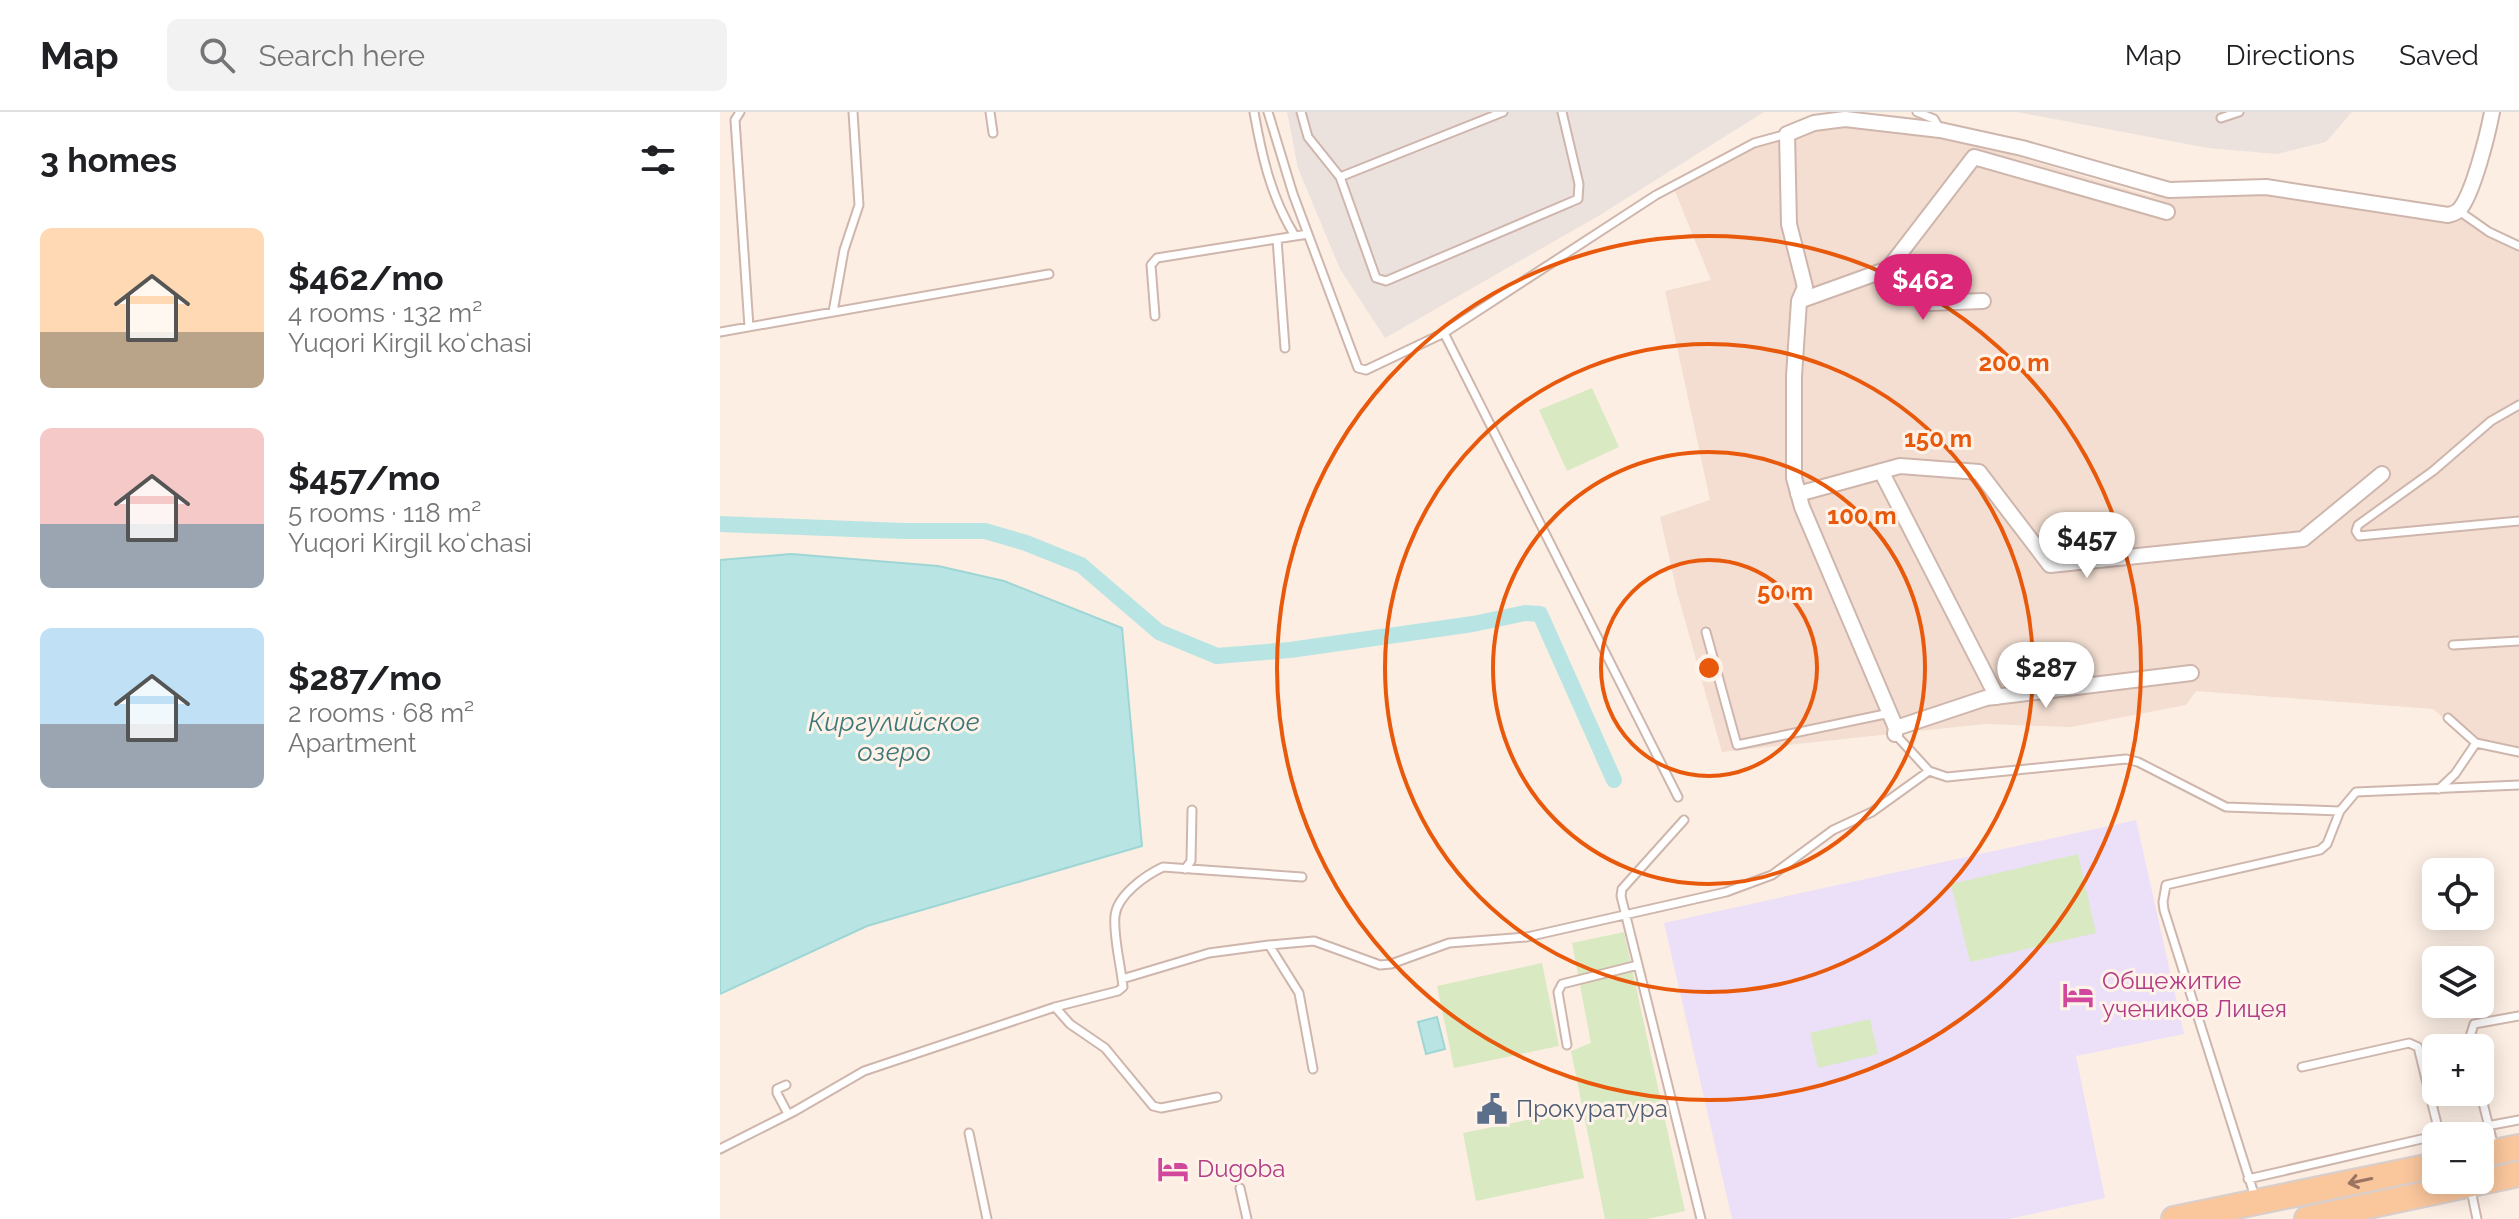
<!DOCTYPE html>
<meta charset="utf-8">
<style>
:root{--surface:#fff;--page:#f2f2f2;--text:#202124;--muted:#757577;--line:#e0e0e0;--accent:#db2777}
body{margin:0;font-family:Raleway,sans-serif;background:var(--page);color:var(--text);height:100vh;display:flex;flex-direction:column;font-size:30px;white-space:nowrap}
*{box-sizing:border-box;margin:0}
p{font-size:26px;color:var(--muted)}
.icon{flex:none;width:44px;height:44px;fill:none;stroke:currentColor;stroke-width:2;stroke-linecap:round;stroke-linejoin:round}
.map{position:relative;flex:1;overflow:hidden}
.details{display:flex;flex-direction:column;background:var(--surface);width:720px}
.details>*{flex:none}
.controls{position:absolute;left:1702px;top:746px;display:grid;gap:16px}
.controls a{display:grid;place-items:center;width:72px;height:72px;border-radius:12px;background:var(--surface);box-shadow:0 4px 20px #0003;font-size:40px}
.price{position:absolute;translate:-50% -68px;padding:0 18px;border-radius:28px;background:#fff;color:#222;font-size:26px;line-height:52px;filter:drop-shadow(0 2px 4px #0008)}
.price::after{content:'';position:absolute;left:50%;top:48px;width:24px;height:18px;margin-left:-12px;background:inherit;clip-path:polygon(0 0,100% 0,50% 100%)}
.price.on{background:var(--accent);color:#fff}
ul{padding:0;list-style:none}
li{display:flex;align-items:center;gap:24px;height:200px;padding:0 40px}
li span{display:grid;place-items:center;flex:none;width:224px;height:160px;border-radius:12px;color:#555}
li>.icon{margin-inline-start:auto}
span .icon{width:96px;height:96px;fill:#fffc;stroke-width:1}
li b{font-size:34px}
h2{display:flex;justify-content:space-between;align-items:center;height:96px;padding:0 40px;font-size:34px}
header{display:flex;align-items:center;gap:48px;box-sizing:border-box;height:112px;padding:0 40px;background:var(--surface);border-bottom:2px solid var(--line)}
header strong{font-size:38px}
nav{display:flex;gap:44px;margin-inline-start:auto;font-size:28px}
.search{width:560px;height:72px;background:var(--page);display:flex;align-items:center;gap:20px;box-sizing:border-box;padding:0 28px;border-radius:12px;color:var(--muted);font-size:30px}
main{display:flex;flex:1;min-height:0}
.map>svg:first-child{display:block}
</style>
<header>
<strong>Map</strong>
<div class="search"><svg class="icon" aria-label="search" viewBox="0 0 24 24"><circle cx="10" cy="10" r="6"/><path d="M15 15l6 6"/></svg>Search here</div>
<nav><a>Map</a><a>Directions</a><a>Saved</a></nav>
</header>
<main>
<section class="details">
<h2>3 homes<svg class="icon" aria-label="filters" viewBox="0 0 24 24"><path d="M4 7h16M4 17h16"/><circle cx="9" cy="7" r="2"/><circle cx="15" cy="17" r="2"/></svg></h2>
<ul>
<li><span style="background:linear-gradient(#ffd9b3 65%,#b9a48a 0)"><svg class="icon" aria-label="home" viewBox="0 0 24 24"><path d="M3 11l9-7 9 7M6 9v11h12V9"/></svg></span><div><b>$462/mo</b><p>4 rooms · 132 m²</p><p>Yuqori Kirgil koʻchasi</p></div></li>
<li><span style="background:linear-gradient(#f6c9c9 60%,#9aa5b1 0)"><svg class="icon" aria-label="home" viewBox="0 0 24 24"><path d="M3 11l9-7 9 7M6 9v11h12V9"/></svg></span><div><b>$457/mo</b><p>5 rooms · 118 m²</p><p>Yuqori Kirgil koʻchasi</p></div></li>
<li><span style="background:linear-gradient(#bfe0f5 60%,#9aa5b1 0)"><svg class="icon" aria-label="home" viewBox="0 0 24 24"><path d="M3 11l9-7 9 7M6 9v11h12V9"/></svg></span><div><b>$287/mo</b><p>2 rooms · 68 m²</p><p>Apartment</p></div></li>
</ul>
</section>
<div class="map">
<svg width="1799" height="1107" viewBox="0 0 1799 1107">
<rect width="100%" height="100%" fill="#fceee3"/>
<path fill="#f3ded1" d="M 1112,11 L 1226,23 L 1430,84 L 1502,75 L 1643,96 L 1756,108 L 1799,131 L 1799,644 L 1759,637 L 1713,597 L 1476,579 L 1466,593 L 1351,615 L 1265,612 L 1002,640 L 957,480 L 940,405 L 990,388 L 945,179 L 991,168 L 952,72 L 990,50 L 1040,30 Z"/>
<path fill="#ebe2de" d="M 567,0 L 1044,0 L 880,103 L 665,226 L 620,157 L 578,56 Z
M 1297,0 L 1632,0 L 1606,30 L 1557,42 L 1488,36 Z"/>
<path fill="#ebe0f8" d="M 1416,708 L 1464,922 L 1356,944 L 1385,1086 L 1289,1107 L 1012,1107 L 944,811 Z"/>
<path fill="#d9e9c2" d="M 872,276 L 899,335 L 847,359 L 819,298 Z
M 1358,742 L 1376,821 L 1250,850 L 1231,772 Z
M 904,820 L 965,1099 L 927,1107 L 885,1107 L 851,939 L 871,931 L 852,831 Z
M 822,851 L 839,934 L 734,956 L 717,874 Z
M 1150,907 L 1158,942 L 1098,956 L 1090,921 Z
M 851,999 L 864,1066 L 756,1089 L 743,1021 Z"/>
<path fill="#b8e5e3" stroke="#9ed6d5" stroke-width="2" d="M 71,442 L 218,454 L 284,469 L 402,516 L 422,734 L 147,814 L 0,882 L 0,448 Z
M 717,905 L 725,937 L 706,942 L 698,910 Z"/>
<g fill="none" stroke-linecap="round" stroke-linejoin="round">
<path stroke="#b8e5e3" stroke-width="16" d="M 0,412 L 184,419 L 265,419 L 306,431 L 361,453 L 439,520 L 497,544 L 570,538 L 753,512 L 805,501 L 820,502 L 894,668"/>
<defs>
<path id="service" d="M 20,0 L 15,8 L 29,215
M 270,0 L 273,21
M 534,0 C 542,45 551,85 575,124
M 548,0 L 573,82 L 638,256 L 646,258 L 724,221 L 958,685
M 581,0 L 588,25 L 620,65 L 656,166 L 666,169 L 858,87 L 859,72 L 842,0
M 1197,0 L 1214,7 L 1219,16
M 1501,6 L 1519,0
M 620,65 L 783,0
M 1739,99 L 1769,120 L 1799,134
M 557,127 L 565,236
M 113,200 L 124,138 L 139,93 L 133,0
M 435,204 L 431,153 L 437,146 L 588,122
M 0,220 L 329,162
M 724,221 L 936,83 L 1034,31 L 1067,22
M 1799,293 L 1771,309 L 1713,359 L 1638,413 L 1636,419 L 1639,424 L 1799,409
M 986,520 L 1017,633 L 1170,601
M 1733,533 L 1799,529
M 1728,606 L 1756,631 L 1799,640
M 1175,622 L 1209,659 L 1227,665 L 1406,647 L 1418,650 L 1506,695 L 1620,699
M 1719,677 L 1735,662 L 1756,631
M 964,708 L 902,777 L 901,784 L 981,1107
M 465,757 L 471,749 L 472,698
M 549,833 L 594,829 L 660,853 L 671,852 L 729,831 L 807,825 L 1006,780 L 1052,763 L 1113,718 L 1152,700 L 1209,659
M 402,867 L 489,841 L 549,833 L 579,881 L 593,957
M 335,895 L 350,912 L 385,936 L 433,994 L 441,996 L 497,985
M 847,933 L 838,880 L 842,872 L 918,853
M 1749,936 L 1748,931 L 1754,912 L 1799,904
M 1582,955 L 1689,931 L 1698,935 L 1720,1024
M 66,973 L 57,977 L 57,981 L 68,1002
M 1760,979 L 1774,1035
M 249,1021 L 267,1107
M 0,1037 L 75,999 L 144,959 L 335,895 L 398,879 L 403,875 C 401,854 393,824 395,804 C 397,783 426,763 443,755 L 582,765
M 1528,1067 L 1719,1023 L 1799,1008
M 520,1076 L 527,1107
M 1751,1078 L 1757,1107
M 1535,1085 L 1444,798 L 1443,790 L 1446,773 L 1600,738 L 1607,732 L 1620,699 L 1636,680 L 1799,673"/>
<path id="minor" d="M 1168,157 L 1207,191 L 1263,189
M 1079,189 L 1168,157 L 1254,45 L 1447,100
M 1161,359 L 1277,585
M 1078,382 L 1180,354 L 1259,360 L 1330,453 L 1583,427 L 1662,362
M 1176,616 L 1266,586 L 1471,561
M 1175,622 L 1176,616 L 1082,395 L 1074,366 L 1074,264 L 1079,189 L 1085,175 L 1069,112 L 1067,22 L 1094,11 L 1125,7 L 1220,18 L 1302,36 L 1449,78 L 1546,75 L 1728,103 C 1732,102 1737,100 1739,98 C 1753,83 1768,21 1772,0"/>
<path id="primary" d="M 1760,1043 L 1799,1035
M 1454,1107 L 1716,1053
M 1587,1107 L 1799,1062"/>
</defs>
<use href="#service" stroke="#cfb6ad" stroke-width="11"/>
<use href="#minor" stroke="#cfb6ad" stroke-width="18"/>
<use href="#primary" stroke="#d8cecc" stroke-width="28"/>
<use href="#service" stroke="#fff" stroke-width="7"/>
<use href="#minor" stroke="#fff" stroke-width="14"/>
<use href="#primary" stroke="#fac69c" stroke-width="24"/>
</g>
<defs><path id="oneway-shaft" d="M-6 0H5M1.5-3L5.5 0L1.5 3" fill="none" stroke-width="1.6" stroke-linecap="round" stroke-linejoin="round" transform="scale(2)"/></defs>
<use stroke="#9c7462" href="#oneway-shaft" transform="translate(1640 1069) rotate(168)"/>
<g fill="none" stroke="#e8590c" stroke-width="4">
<circle cx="989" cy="556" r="108"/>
<circle cx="989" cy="556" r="216"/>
<circle cx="989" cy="556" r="324"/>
<circle cx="989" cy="556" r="432"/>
</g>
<defs>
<symbol id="hotel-bare" viewBox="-9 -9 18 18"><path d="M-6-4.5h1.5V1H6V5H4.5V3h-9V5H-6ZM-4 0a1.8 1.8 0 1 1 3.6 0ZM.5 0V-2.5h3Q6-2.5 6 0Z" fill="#d1479c" stroke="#fff2e9" stroke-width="2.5" paint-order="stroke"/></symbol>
<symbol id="civic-bare" viewBox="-9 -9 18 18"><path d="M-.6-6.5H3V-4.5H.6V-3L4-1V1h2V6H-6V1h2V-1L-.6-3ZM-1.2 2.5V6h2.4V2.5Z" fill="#5c6f8a" stroke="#fff2e9" stroke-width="2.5" paint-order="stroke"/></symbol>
</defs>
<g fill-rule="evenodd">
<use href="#hotel-bare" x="1336" y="861" width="44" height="44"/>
<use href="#civic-bare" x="750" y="975" width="44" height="44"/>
<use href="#hotel-bare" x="431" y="1035" width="44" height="44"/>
</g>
<g text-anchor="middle" stroke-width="6" stroke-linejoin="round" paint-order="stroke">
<g font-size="24" fill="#b23c85" stroke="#fff2e9" text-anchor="start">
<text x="1382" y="877">Общежитие<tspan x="1382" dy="28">учеников Лицея</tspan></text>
<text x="477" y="1065">Dugoba</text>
</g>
<g font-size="24" fill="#4e5e75" stroke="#fff2e9" text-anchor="start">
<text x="796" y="1005">Прокуратура</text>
</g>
<g font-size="26" font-style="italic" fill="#3d7878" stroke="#fff2e9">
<text x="174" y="619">Киргулийское<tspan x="174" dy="30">озеро</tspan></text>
</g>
</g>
<circle cx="989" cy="556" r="12" fill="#e8590c" stroke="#fff2e9" stroke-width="4"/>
<g font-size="24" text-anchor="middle" font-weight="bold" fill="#e8590c" stroke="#fff2e9" stroke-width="6" stroke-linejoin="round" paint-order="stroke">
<text x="1294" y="259">200 m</text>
<text x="1218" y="335">150 m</text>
<text x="1142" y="412">100 m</text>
<text x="1065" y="488">50 m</text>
</g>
</svg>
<div class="controls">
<a><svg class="icon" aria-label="locate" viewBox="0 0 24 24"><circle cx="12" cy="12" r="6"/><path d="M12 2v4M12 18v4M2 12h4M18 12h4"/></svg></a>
<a><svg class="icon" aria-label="layers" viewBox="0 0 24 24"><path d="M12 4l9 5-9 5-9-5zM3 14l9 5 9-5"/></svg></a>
<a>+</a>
<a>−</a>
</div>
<b class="price on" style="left:1203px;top:210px">$462</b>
<b class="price" style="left:1367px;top:468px">$457</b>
<b class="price" style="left:1326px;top:598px">$287</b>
</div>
</main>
